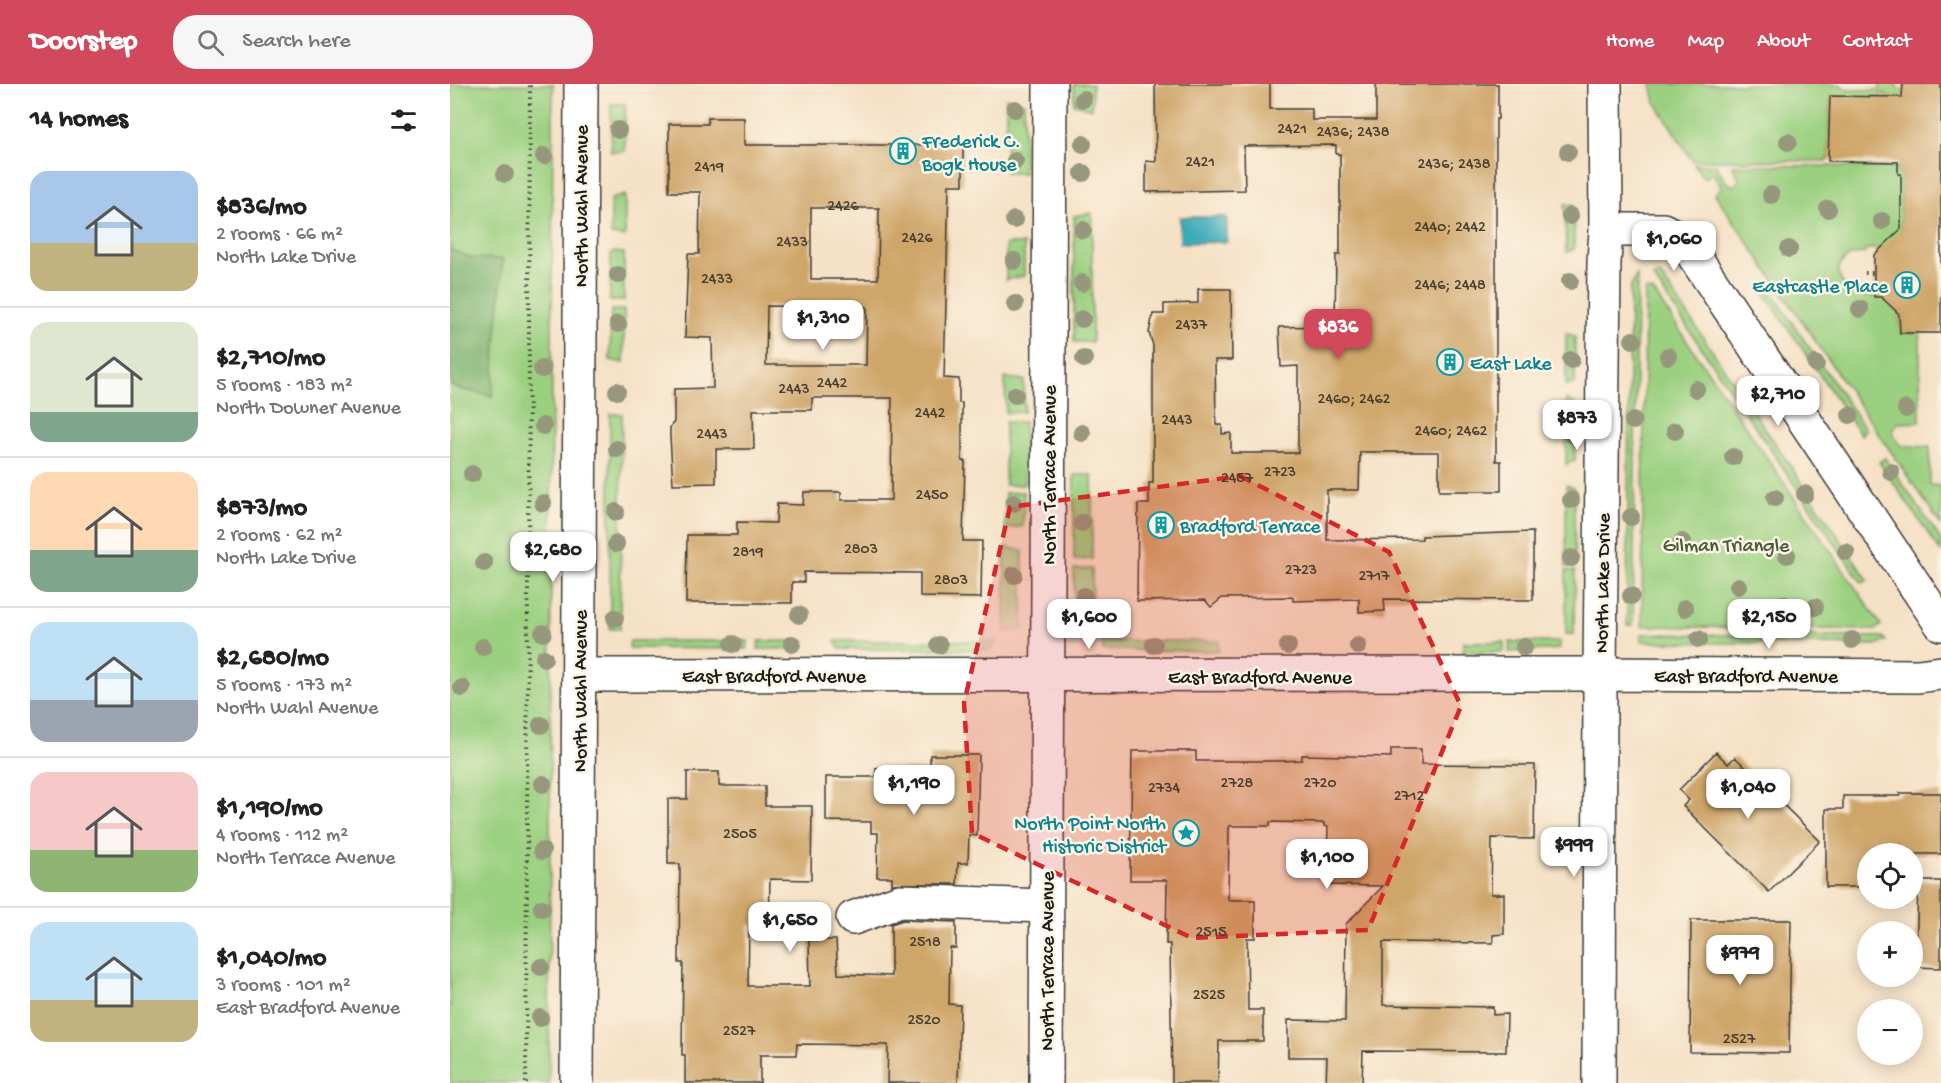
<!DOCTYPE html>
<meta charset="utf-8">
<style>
:root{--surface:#fff;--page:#f6f6f6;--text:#222;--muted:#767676;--line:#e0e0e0;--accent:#d1495b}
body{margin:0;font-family:"Gochi Hand",sans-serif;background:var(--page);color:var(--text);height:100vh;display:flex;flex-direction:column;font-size:22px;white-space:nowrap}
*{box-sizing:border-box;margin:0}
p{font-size:20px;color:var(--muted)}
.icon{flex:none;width:33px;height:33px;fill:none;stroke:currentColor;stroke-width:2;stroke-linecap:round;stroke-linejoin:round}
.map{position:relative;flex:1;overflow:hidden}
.drawer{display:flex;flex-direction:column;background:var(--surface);width:450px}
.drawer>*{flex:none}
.fabs{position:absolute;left:1407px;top:759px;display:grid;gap:12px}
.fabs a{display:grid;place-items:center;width:66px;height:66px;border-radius:50%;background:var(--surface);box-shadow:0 3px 15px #0003;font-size:30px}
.price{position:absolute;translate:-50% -51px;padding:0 14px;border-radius:12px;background:#fff;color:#222;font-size:20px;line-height:39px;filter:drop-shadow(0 2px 3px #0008)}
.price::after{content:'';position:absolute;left:50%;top:36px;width:18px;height:14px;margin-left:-9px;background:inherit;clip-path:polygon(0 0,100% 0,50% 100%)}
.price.current{background:var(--accent);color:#fff}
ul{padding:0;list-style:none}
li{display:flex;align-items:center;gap:18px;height:150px;padding:0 30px}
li+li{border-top:2px solid var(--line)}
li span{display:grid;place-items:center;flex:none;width:168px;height:120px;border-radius:18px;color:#555}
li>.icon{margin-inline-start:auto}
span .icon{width:72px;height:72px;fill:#fffc;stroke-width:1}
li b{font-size:26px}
h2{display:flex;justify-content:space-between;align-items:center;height:72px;padding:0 30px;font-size:26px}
header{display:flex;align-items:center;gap:36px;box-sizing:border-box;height:84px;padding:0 30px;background:var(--accent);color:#fff}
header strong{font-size:28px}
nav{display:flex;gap:33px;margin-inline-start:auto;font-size:21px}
.search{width:420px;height:54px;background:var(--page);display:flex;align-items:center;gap:15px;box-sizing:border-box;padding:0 21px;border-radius:24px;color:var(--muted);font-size:22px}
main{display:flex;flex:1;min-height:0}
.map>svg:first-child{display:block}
</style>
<header>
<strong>Doorstep</strong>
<div class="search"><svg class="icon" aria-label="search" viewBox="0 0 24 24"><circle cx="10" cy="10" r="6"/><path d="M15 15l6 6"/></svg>Search here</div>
<nav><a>Home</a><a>Map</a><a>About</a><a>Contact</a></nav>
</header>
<main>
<section class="drawer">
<h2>14 homes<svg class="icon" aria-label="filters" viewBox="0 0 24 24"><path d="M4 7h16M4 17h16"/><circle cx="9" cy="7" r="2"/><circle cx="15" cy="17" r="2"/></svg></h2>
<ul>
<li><span style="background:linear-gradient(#a9c7e8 60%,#c2b280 0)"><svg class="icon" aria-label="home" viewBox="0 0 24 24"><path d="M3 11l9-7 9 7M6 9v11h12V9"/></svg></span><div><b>$836/mo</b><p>2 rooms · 66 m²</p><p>North Lake Drive</p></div></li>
<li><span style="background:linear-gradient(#dfe7d0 75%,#7fa58c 0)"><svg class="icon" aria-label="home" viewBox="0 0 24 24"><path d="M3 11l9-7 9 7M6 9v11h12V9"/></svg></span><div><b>$2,710/mo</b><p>5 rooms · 183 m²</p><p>North Downer Avenue</p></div></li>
<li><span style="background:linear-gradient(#ffd9b3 65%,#7fa58c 0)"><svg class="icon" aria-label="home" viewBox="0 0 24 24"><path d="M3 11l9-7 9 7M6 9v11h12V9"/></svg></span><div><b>$873/mo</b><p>2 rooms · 62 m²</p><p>North Lake Drive</p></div></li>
<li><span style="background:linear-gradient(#bfe0f5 65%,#9aa5b1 0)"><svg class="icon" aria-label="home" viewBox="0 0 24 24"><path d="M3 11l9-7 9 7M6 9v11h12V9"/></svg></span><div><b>$2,680/mo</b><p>5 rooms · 173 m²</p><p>North Wahl Avenue</p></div></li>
<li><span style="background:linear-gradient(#f6c9c9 65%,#8fb573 0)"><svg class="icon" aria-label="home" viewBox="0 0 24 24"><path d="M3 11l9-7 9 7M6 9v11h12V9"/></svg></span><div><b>$1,190/mo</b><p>4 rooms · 112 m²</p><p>North Terrace Avenue</p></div></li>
<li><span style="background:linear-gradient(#bfe0f5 65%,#c2b280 0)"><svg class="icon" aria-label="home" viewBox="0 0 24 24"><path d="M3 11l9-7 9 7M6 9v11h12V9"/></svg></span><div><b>$1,040/mo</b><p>3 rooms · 101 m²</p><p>East Bradford Avenue</p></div></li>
</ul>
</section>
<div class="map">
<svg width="1491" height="999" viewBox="0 0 1491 999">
<rect width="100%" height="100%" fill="#fcf5e5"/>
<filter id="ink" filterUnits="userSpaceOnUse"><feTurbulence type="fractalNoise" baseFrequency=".0167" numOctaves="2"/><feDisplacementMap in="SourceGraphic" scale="12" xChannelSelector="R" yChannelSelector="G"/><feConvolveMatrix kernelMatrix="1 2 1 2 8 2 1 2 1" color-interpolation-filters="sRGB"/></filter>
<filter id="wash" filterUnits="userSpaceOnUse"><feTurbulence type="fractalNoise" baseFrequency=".008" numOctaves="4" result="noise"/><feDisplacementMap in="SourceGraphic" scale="24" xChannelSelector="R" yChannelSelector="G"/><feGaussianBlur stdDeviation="1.35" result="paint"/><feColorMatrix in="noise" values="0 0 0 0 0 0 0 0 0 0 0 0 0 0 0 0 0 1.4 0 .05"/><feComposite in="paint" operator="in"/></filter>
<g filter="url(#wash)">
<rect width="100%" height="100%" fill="#f5e1c6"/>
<path fill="#9cd081" stroke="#5c764e" stroke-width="1.5" d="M 0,0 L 103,0 L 99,999 L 0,999 Z
M 624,0 L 642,0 L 642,25 L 624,20 Z
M 1201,0 L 1390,0 L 1397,6 L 1427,6 L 1430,5 L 1430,0 L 1447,0 L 1447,5 L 1453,6 L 1453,13 L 1435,13 L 1435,9 L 1431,9 L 1431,13 L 1380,13 L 1378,77 L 1242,76 L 1205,18 Z
M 556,14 L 574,18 L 574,89 L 556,89 Z
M 161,20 L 175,20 L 175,67 L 161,68 Z
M 1244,80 L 1266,81 L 1276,98 L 1283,102 L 1290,96 L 1282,81 L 1448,83 L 1448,89 L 1451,90 L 1451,148 L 1441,165 L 1415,165 L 1415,169 C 1389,170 1379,190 1401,207 L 1415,208 L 1415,212 L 1440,213 L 1449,229 L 1450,249 L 1470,249 L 1470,338 L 1448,339 L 1443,345 L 1443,352 L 1452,362 L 1480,363 L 1480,401 L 1491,402 L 1491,441 L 1265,110 L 1272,103 L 1263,89 L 1254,95 Z
M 175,111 L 175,153 L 161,151 L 161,115 Z
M 1115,120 L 1124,121 L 1124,165 L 1116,168 Z
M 642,129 L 642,258 L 624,258 L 624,132 Z
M 556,160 L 574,160 L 574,192 L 556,196 Z
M 164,168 L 174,169 L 174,217 L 160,217 L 161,170 Z
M 1187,190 L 1183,541 L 1177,541 L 1180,205 Z
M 1208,190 L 1212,193 L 1418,496 L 1412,499 L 1203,193 Z
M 1317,202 L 1416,346 L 1411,351 L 1312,206 Z
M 1195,207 L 1203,207 L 1431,541 L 1425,546 L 1192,542 Z
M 161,226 L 174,226 L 174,279 L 160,276 Z
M 1116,249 L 1125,252 L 1125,299 L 1116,302 Z
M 555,294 L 574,296 L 574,328 L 556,329 Z
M 1116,315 L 1124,319 L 1125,376 L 1116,381 Z
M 160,330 L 172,330 L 170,545 L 160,545 Z
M 555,338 L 574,338 L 574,401 L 555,401 Z
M 1435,374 L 1491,456 L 1491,468 L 1429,378 Z
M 624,391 L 642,391 L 642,475 L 624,476 Z
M 1116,401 L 1124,404 L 1125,483 L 1116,483 Z
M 574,408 L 573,442 L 555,445 L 555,409 Z
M 555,463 L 573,467 L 573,545 L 555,548 Z
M 624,485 L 642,485 L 642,549 L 625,544 L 624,542 Z
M 1116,487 L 1125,487 L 1124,550 L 1116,550 Z
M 1191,550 L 1433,553 L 1436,557 L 1426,561 L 1198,558 L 1191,556 Z
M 180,557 L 298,557 L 297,565 L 179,564 Z
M 309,557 L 355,557 L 351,565 L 308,565 Z
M 385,557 L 494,557 L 494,565 L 390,565 Z
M 499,557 L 547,557 L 543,566 L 498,566 Z
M 651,557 L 769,557 L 769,567 L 653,566 Z
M 1013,558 L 1054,558 L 1054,568 L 1013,568 Z
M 1060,558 L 1109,558 L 1109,565 L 1059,568 Z"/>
<path fill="#7db26f" stroke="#4c6746" stroke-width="1.5" d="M 0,161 L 1,166 L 22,174 L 53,175 L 42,312 L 9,305 L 0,300 Z"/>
<path fill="#3aaab8" stroke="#2b636a" stroke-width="1.5" d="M 730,133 L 777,133 L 777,158 L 730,159 Z"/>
<g id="blocks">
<path fill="#cfa66b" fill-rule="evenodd" d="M 705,0 L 820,0 L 820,25 L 862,25 L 862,36 L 926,36 L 926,0 L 1048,0 L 1048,35 L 1046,35 L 1046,377 L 1051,377 L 1051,407 L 989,407 L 989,368 L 910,368 L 909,406 L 877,406 L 877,456 L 972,455 L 972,452 L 1083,448 L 1083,516 L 934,515 L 935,527 L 909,528 L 909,515 L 843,517 L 843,513 L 772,514 L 761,523 L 755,516 L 687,517 L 688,420 L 699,420 L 699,399 L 703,399 L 703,261 L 699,249 L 703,230 L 714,230 L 714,220 L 748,219 L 748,205 L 781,205 L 782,276 L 765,276 L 766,341 L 772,341 L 772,350 L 781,349 L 781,369 L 848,369 L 848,282 L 831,283 L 829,243 L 885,242 L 886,171 L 890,171 L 890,70 L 886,70 L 886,61 L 794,62 L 795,106 L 696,108 L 696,77 L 706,78 Z
M 1453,0 L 1491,0 L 1491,249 L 1450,249 L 1449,230 L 1431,213 L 1424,213 L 1424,171 L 1451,145 L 1451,90 L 1448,90 L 1448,78 L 1378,77 L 1380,12 L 1452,13 Z
M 258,34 L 294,34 L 294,61 L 513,61 L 513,101 L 499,101 L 494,294 L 509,295 L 509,319 L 512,319 L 512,377 L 515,377 L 513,457 L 532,457 L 531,514 L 470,513 L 470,489 L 354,488 L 354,498 L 342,498 L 342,519 L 236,519 L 237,451 L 287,451 L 287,438 L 326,439 L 327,420 L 353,421 L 354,408 L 391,408 L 391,416 L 441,416 L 442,314 L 362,314 L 362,326 L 303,326 L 304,365 L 266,365 L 266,399 L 223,400 L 220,353 L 220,343 L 224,338 L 224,305 L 263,304 L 262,254 L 235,253 L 238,170 L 249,170 L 250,108 L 219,108 L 219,40 L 258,40 ZM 361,124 L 429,124 L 428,195 L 361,195 ZM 317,222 L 417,223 L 416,281 L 316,281 Z
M 941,665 L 971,665 L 971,680 L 1085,681 L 1084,755 L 1042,754 L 1041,810 L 1054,810 L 1054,850 L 1043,851 L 1043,859 L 933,858 L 933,921 L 1043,923 L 1043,931 L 1057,930 L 1056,968 L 913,967 L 912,999 L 876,999 L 877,973 L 838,973 L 838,936 L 895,937 L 896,840 L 933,802 L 876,801 L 878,743 L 874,742 L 874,739 L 820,738 L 820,742 L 779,742 L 778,816 L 805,816 L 805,854 L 797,854 L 798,926 L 813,926 L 813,957 L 769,957 L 768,999 L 722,999 L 720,860 L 716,860 L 717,796 L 680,796 L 682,667 L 746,667 L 746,677 L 831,677 L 852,676 L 852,671 L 941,673 Z
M 1266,668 L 1278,680 L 1285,673 L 1370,757 L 1319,808 L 1233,722 L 1239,716 L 1229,706 Z
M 480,671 L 529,671 L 527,752 L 519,751 L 518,779 L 508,779 L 507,800 L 442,800 L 442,793 L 427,793 L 428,749 L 421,749 L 421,738 L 376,737 L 376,693 L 426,693 L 426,684 L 480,686 Z
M 237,688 L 269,688 L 269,702 L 315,702 L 315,722 L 362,722 L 361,796 L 320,795 L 319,841 L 299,841 L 298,902 L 360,902 L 359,856 L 386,856 L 388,890 L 441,892 L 441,840 L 453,836 L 506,838 L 506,864 L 500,864 L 499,920 L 510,921 L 508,999 L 437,999 L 438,961 L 347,960 L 346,971 L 310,971 L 310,999 L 235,999 L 235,971 L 232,971 L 233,879 L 229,879 L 230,780 L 218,780 L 218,715 L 237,715 Z
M 1450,709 L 1491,709 L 1491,770 L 1418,770 L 1418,803 L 1376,803 L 1376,725 L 1393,725 L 1393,712 L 1450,712 Z
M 1468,797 L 1491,797 L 1491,884 L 1466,883 Z
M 1241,836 L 1341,836 L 1339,969 L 1240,968 Z"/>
</g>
</g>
<g filter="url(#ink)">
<use href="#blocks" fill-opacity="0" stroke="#3d3a36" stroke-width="1.5"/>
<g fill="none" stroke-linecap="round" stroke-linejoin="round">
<defs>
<path id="minor" d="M 1156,146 L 1213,146 L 1234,157 L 1491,540
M 129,591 L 1150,590 L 1154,178 L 1156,146 L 1155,0
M 403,834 L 450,817 L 596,822
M 127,999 L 131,0
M 596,999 L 600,0"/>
<path id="major" d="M 1149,999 L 1150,590 L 1468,592 L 1491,589"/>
</defs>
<use href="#minor" stroke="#3d3a36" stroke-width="36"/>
<use href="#major" stroke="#3d3a36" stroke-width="36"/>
<path stroke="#3d3a36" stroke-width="4" stroke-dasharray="1.5 4.5" stroke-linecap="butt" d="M 1415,189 L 1424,189
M 76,999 L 80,0"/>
<use href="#minor" stroke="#fff" stroke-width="33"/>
<use href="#major" stroke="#fff" stroke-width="33"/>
</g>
<g fill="#96977c">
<circle cx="633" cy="15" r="9"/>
<circle cx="565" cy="25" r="9"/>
<circle cx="168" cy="46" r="9"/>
<circle cx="1338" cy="58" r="9"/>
<circle cx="633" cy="60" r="9"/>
<circle cx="1118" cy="68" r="9"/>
<circle cx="94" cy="72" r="9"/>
<circle cx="565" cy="77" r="9"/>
<circle cx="633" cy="89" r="9"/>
<circle cx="55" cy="90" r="9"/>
<circle cx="1321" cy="111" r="9"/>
<circle cx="1378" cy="125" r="9"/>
<circle cx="1120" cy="132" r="9"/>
<circle cx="564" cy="136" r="9"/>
<circle cx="1432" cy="137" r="9"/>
<circle cx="633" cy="146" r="9"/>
<circle cx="1339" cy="165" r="9"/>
<circle cx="564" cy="177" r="9"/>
<circle cx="168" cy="191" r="9"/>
<circle cx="1120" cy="197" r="9"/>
<circle cx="632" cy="199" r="9"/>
<circle cx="565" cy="220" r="9"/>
<circle cx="1410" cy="225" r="9"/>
<circle cx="632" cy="235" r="9"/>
<circle cx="168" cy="240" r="9"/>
<circle cx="1183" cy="256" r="9"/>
<circle cx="1218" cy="272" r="9"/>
<circle cx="634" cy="275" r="9"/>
<circle cx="1121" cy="276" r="9"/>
<circle cx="1366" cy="280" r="9"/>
<circle cx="92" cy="285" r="9"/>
<circle cx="1246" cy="305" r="9"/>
<circle cx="167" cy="307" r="9"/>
<circle cx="565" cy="311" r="9"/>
<circle cx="1456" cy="325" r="9"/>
<circle cx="1400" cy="331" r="9"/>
<circle cx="1183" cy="337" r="9"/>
<circle cx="93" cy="342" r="9"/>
<circle cx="1225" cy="347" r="9"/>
<circle cx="632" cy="349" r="9"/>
<circle cx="1121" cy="350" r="9"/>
<circle cx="167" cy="365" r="9"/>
<circle cx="1283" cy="373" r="9"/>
<circle cx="1441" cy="388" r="9"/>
<circle cx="22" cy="390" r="9"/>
<circle cx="1355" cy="410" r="9"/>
<circle cx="1325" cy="414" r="9"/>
<circle cx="1121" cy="416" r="9"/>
<circle cx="93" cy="419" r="9"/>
<circle cx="564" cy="419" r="9"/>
<circle cx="166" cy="428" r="9"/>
<circle cx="1181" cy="433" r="9"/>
<circle cx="632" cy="439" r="9"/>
<circle cx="1232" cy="458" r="9"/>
<circle cx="166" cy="460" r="9"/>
<circle cx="1396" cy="468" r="9"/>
<circle cx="1337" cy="471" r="9"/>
<circle cx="1121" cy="474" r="9"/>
<circle cx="93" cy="478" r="9"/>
<circle cx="34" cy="479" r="9"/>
<circle cx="564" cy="491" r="9"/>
<circle cx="1288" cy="502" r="9"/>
<circle cx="634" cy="512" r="9"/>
<circle cx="1181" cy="512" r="9"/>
<circle cx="1333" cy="520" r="9"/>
<circle cx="1365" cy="523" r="9"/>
<circle cx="1235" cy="524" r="9"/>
<circle cx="349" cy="531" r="9"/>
<circle cx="165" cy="534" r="9"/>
<circle cx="93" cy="549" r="9"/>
<circle cx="1249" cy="555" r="9"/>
<circle cx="1402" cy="556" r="9"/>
<circle cx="283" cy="560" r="9"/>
<circle cx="342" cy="560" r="9"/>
<circle cx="489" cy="561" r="9"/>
<circle cx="704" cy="561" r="9"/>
<circle cx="838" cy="562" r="9"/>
<circle cx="908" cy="562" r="9"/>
<circle cx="33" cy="563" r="9"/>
<circle cx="1074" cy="563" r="9"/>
<circle cx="94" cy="574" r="9"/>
<circle cx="12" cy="604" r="9"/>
<circle cx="91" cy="641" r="9"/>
<circle cx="93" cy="700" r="9"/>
<circle cx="92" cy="767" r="9"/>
<circle cx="92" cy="824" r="9"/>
<circle cx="91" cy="883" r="9"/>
<circle cx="90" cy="934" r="9"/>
</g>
</g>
<path fill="#d62828" fill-opacity="0.2" stroke="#d62828" stroke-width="4.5" stroke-dasharray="12 8" stroke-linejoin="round" d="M 790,392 L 939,468 L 1011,622 L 918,846 L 742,854 L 522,749 L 514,619 L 560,423 Z"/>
<defs>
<symbol id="building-ring" viewBox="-11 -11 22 22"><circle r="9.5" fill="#fcf5e5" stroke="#0f9aa8" stroke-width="1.5"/><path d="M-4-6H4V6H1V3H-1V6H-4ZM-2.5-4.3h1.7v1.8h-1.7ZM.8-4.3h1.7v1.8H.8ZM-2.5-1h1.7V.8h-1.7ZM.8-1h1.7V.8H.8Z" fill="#0f9aa8"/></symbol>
<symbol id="sight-ring" viewBox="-11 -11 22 22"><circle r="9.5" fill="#fcf5e5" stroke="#0f9aa8" stroke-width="1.5"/><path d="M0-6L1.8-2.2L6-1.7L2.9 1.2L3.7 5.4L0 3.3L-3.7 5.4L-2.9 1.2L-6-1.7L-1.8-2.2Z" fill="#0f9aa8"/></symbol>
</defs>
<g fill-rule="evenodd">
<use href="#building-ring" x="438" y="52" width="30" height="30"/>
<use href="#building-ring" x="1442" y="186" width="30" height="30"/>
<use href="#building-ring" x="985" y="263" width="30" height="30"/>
<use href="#building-ring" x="696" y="426" width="30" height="30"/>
<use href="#sight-ring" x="721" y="734" width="30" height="30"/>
</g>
<g text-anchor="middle" stroke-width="5" stroke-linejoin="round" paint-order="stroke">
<g font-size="16" fill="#493e30">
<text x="842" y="49">2421</text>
<text x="903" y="52">2436; 2438</text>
<text x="750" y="82">2421</text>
<text x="1004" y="84">2436; 2438</text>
<text x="259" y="87">2419</text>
<text x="393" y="126">2426</text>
<text x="1000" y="147">2440; 2442</text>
<text x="467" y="158">2426</text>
<text x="342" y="162">2433</text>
<text x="267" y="199">2433</text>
<text x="1000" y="205">2446; 2448</text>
<text x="741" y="245">2437</text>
<text x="382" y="303">2442</text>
<text x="344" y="309">2443</text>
<text x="904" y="319">2460; 2462</text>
<text x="480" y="333">2442</text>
<text x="727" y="340">2443</text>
<text x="1001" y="351">2460; 2462</text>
<text x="262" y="354">2443</text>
<text x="830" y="392">2723</text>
<text x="787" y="398">2457</text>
<text x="482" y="415">2450</text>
<text x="411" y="469">2803</text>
<text x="298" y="472">2819</text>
<text x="851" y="490">2723</text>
<text x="924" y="496">2717</text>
<text x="501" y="500">2803</text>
<text x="787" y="703">2728</text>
<text x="870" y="703">2720</text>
<text x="714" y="708">2734</text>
<text x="959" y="716">2712</text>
<text x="290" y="754">2505</text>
<text x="761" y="852">2515</text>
<text x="475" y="862">2518</text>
<text x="759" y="915">2525</text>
<text x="474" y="940">2520</text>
<text x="289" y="951">2527</text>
<text x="1289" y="959">2527</text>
</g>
<g font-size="20" fill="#0d838f" stroke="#fcf5e5" text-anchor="start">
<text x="472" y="63">Frederick C.<tspan x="472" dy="23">Bogk House</tspan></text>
<text x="1438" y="208" text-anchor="end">Eastcastle Place</text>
<text x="1020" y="285">East Lake</text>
<text x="730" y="448">Bradford Terrace</text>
<text x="716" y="745" text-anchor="end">North Point North<tspan x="716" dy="23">Historic District</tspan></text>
</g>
<g font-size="20" fill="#1c1c1c" stroke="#fcf5e5">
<text transform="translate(130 122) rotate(-90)" y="7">North Wahl Avenue</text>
<text transform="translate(598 391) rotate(-90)" y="7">North Terrace Avenue</text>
<text transform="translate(1151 499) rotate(-89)" y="7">North Lake Drive</text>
<text x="324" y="598">East Bradford Avenue</text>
<text x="1296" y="598">East Bradford Avenue</text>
<text x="810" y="599">East Bradford Avenue</text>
<text transform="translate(129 607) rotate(-90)" y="7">North Wahl Avenue</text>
<text transform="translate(596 877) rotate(-90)" y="7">North Terrace Avenue</text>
</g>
<g font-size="20" fill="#495b3f" stroke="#fcf5e5">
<text x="1276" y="467">Gilman Triangle</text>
</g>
</g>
</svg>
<div class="fabs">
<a><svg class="icon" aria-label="locate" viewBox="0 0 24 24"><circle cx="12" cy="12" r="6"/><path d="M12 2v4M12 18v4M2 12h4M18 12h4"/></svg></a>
<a>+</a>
<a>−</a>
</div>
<b class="price" style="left:1224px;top:188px">$1,060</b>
<b class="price" style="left:373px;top:267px">$1,310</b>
<b class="price current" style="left:888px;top:276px">$836</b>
<b class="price" style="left:1328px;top:343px">$2,710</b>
<b class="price" style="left:1127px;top:367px">$873</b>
<b class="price" style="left:103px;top:499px">$2,680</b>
<b class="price" style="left:639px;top:566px">$1,600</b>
<b class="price" style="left:1319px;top:566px">$2,150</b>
<b class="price" style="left:464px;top:732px">$1,190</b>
<b class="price" style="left:1298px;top:736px">$1,040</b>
<b class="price" style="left:1124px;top:794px">$999</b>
<b class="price" style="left:877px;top:806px">$1,100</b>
<b class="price" style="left:340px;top:869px">$1,650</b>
<b class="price" style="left:1290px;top:902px">$979</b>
</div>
</main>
